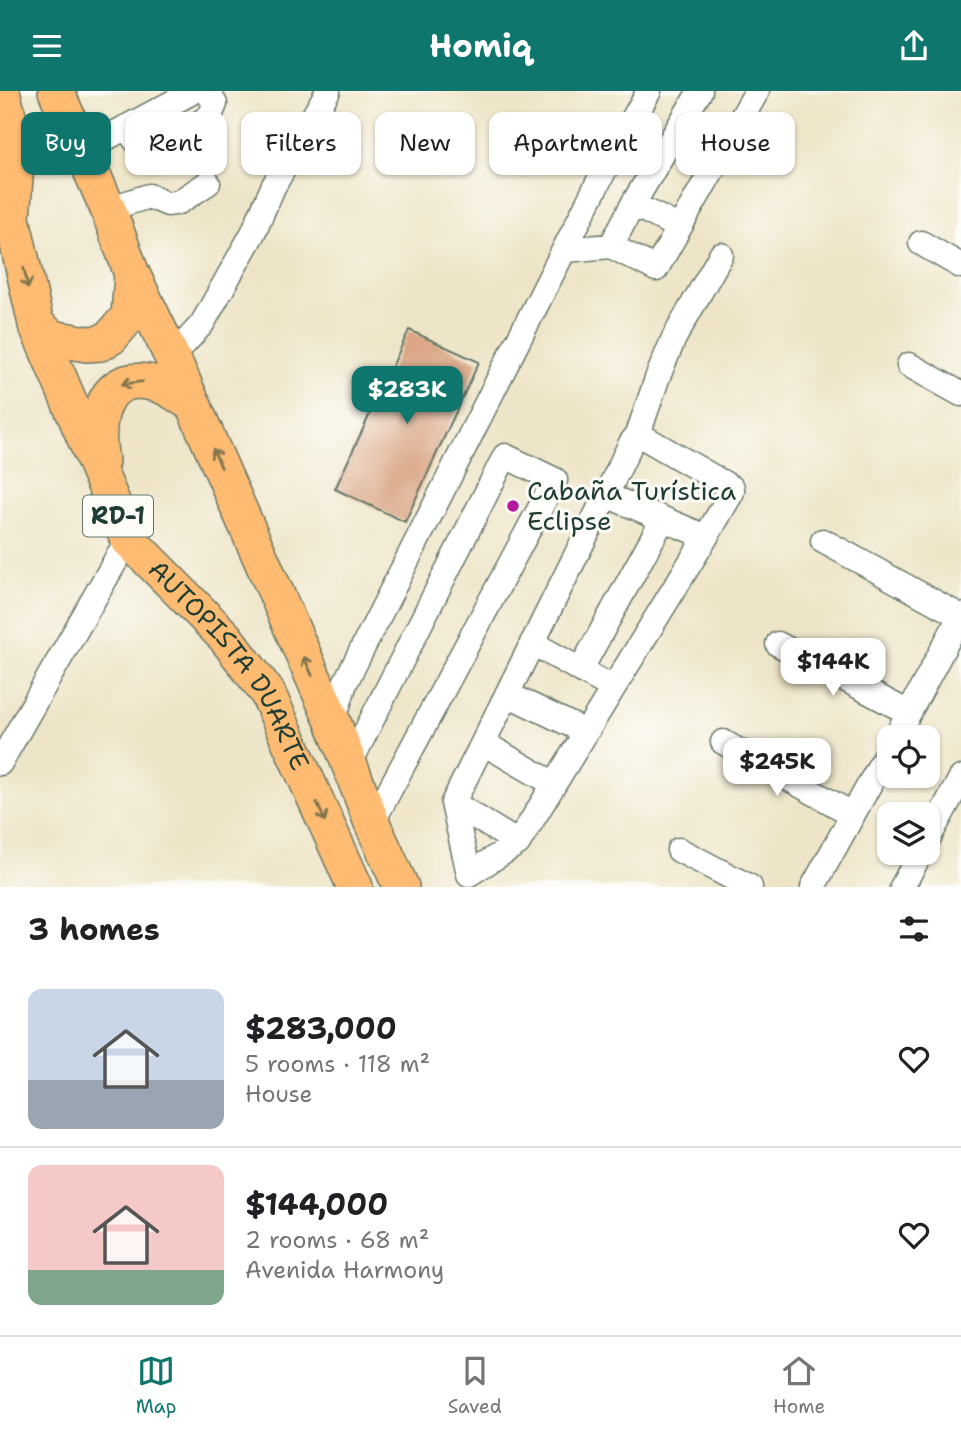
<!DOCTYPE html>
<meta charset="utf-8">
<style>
:root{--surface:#fff;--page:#f2f2f2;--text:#202124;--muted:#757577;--line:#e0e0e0;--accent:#0f766e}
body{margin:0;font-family:"Shantell Sans",sans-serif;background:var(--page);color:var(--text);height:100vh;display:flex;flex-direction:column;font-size:26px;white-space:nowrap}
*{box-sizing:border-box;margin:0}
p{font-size:23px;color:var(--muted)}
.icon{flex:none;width:38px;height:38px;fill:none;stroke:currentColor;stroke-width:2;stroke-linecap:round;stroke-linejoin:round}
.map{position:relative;height:796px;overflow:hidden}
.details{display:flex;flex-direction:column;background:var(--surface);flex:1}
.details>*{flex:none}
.banner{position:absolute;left:21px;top:21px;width:920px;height:63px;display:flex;gap:14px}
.fabs{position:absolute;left:877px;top:634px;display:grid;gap:14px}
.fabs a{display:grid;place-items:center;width:63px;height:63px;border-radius:14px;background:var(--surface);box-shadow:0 2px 5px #0004;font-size:35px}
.price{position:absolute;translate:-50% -60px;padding:0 16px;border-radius:14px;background:#fff;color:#222;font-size:23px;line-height:46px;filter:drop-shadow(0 2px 4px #0008)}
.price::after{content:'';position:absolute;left:50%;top:42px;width:21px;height:16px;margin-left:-10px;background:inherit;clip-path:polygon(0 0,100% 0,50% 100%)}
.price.selected{background:var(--accent);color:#fff}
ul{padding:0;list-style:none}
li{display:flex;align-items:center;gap:21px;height:175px;padding:0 28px}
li+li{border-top:2px solid var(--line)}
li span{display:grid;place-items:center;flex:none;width:196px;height:140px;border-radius:14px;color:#555}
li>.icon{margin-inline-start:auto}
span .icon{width:84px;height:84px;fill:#fffc;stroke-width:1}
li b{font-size:30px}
h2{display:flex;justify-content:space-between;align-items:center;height:84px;padding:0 28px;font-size:30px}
.chip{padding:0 24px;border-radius:14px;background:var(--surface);box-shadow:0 2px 5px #0004;font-size:24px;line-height:63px}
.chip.selected{background:var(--accent);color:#fff}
header{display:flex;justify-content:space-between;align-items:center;height:91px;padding:0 28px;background:var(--accent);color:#fff;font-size:32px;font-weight:700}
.tabs{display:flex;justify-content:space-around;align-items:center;height:98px;border-top:2px solid var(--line);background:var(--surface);font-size:19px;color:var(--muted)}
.tabs a{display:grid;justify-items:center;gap:4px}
.tabs .selected{color:var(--accent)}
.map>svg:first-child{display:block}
</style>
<header><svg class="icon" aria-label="menu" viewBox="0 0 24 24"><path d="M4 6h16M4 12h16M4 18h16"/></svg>Homiq<svg class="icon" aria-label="share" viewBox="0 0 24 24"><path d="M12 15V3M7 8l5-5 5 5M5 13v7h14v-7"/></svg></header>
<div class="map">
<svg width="961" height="796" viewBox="0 0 961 796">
<rect width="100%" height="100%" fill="#fdfcf7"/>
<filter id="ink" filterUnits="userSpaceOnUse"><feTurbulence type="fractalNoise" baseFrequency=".0143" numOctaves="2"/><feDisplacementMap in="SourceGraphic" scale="14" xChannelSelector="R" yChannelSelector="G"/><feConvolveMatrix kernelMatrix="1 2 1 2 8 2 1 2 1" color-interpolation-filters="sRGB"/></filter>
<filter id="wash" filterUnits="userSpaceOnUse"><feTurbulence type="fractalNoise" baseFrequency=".00686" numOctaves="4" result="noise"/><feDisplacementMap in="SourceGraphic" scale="28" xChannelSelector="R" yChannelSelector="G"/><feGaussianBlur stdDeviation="1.57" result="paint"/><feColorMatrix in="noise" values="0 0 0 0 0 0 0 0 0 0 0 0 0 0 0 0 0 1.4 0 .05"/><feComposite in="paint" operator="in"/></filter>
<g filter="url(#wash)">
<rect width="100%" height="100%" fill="#eee5c8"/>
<g id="blocks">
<path fill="#daa685" d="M 409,239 L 479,271 L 405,431 L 335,398 Z"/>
</g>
</g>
<g filter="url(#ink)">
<use href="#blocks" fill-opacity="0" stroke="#677868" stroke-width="2"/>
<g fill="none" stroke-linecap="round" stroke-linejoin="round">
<defs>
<path id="minor" d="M 126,36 L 139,54 L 146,58 L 157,59 L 210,25 L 215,13 L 207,0
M 82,60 L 194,0
M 633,113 L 678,136
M 108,118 L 149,105 L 168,113 L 179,111 L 208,92
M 921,152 L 961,175
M 611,155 L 633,113 L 700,0
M 565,159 L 611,155 L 656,178 L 757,0
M 172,266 L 202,233 L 253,142 L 273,96 L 328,0
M 909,274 L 961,303
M 638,343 L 658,285 L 674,247 L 721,164
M 606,404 L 631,352 L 638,343 L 732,397 L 732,401 L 706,446
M 823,450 L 960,525
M 532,552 L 613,597
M 778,553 L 909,622
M 581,578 L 663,428
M 507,603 L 586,641
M 333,631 L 345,592 L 608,72 L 649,0
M 896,646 L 961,524
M 723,651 L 852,723
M 483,652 L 554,693
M 0,672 L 128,448
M 349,674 L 505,365 L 555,389 L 372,732
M 453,712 L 518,752 L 706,446 L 606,404 L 453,712 L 469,783 L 518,752
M 928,748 L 961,687
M 679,759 L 750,796
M 813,796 L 889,658
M 902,796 L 921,761"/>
<g id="highway">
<path id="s1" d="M 2,0 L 17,62 L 12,127 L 36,233 L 128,448 L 225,546 L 267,601 L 355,796"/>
<path d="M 56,0 L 108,118 L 132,183 L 172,266 L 333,631 L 372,732 L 401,796"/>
<path d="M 36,233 L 52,247 L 87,253 L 101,252 L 111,246 L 129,225 L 132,183"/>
<path d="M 101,370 C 94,329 102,278 156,293 C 169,296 182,307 194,314"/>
</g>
</defs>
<use href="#minor" stroke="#677868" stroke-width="27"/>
<use href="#highway" stroke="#677868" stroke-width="38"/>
<use href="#minor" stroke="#fff" stroke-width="24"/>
<use href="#highway" stroke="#febb71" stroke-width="35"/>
</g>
<defs><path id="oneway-shaft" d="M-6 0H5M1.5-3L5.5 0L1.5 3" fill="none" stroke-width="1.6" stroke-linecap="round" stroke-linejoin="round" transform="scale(1.75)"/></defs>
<g stroke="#83764f">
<use href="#oneway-shaft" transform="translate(26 187) rotate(77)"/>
<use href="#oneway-shaft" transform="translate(132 292) rotate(173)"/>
<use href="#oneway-shaft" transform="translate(217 367) rotate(-114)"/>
<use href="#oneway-shaft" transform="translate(308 575) rotate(-114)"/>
<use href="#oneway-shaft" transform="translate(321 721) rotate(66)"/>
</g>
</g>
<circle fill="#b5179e" stroke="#fdfcf7" stroke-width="2.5" cx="513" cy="415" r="7"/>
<g text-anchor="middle" stroke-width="6" stroke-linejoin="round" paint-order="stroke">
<rect fill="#fdfcf7" stroke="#62766e" stroke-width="2" x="83" y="404.5" width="70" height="41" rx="5"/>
<g font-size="24" font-weight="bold" fill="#1f3d34">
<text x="118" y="433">RD-1</text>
</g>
<g font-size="26" fill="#1f3d34" stroke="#fdfcf7" text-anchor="start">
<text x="527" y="409">Cabaña Turística<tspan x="527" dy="30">Eclipse</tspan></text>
</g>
<g font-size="26" fill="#1f3d34" stroke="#fdfcf7">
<text dy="9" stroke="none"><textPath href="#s1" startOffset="635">AUTOPISTA DUARTE</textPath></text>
</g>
</g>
</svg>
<div class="fabs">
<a><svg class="icon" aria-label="locate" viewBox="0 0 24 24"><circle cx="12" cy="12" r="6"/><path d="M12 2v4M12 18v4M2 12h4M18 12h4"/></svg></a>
<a><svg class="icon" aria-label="layers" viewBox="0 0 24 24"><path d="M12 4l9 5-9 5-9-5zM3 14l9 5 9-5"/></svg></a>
</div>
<b class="price selected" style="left:407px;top:335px">$283K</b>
<b class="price" style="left:833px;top:607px">$144K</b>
<b class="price" style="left:777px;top:707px">$245K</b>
<div class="banner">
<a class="chip selected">Buy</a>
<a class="chip">Rent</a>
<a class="chip">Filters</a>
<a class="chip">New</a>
<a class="chip">Apartment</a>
<a class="chip">House</a>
</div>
</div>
<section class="details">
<h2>3 homes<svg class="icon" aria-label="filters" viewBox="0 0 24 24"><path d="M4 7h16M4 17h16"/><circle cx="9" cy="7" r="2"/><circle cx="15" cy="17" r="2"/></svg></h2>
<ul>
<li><span style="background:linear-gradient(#c9d6e8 65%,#9aa5b1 0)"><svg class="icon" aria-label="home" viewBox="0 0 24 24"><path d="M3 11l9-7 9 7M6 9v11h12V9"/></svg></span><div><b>$283,000</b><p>5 rooms · 118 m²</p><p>House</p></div><svg class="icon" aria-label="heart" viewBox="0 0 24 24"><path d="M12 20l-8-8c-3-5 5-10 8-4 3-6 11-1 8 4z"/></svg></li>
<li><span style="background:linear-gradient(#f6c9c9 75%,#7fa58c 0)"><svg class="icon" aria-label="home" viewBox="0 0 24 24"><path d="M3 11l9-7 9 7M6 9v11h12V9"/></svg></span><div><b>$144,000</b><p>2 rooms · 68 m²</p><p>Avenida Harmony</p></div><svg class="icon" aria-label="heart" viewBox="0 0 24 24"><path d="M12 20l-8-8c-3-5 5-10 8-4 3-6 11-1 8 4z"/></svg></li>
</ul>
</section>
<nav class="tabs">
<a class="selected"><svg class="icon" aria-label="map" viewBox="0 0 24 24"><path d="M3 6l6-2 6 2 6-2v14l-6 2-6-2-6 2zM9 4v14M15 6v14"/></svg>Map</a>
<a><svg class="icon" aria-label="saved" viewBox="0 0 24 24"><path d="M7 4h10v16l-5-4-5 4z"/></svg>Saved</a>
<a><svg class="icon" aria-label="home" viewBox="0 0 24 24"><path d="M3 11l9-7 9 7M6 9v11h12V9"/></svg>Home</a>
</nav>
